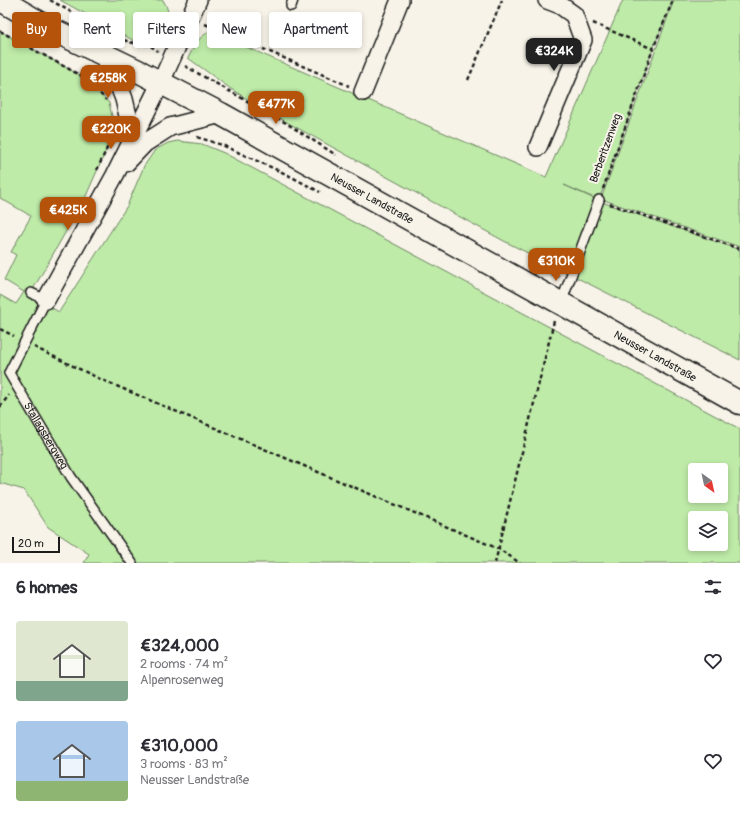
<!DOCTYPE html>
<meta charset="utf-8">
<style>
:root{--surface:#fff;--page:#f2f2f3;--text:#2b2b33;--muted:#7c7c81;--accent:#b45309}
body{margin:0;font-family:Pangolin,sans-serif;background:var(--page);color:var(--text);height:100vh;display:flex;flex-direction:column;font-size:15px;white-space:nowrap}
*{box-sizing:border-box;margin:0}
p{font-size:13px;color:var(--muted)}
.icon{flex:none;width:22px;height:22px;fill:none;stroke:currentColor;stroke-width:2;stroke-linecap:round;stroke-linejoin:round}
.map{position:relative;height:563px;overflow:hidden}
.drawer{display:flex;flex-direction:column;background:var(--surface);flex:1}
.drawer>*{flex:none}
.banner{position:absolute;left:12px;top:12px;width:400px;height:36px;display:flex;gap:8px}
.needle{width:26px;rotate:147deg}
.fabs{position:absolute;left:688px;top:463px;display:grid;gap:8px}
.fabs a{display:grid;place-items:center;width:40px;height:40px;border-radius:4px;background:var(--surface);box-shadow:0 2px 6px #0003;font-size:20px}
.scale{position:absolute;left:12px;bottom:10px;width:48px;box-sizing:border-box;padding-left:4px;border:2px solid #1c1c1c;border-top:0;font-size:11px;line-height:14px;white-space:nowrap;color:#1c1c1c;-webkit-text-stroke:3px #f7f3e8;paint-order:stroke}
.price{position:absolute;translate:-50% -34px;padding:0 9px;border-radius:8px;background:var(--accent);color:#fff;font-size:13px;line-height:26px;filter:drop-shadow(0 1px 2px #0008)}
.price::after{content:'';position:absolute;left:50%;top:24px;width:12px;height:9px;margin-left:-6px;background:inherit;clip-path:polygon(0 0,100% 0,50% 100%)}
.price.active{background:#222;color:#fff}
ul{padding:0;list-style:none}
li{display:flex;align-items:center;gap:12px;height:100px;padding:0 16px}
li span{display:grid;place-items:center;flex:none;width:112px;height:80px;border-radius:4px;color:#555}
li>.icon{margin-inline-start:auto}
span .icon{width:48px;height:48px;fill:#fffc;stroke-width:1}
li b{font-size:17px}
h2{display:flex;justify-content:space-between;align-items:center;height:48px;padding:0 16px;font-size:17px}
.tag{padding:0 14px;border-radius:4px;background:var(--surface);box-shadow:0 2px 6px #0003;font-size:14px;line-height:36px}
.tag.active{background:var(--accent);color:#fff}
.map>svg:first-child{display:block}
</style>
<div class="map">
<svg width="740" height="563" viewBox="0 0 740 563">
<rect width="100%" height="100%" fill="#f7f3e8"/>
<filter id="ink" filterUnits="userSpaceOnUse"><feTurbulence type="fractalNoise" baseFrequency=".025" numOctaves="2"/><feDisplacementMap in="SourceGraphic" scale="8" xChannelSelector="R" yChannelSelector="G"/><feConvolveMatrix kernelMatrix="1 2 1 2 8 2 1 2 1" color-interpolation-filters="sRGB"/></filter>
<g filter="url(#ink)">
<path fill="#beeba8" stroke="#6d8462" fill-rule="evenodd" d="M 60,0 L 163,0 C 177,22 163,42 138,43 Z
M 623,0 L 673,0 L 653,49 L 599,200 L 564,185 L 599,201 L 740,250 L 740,360 L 504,241 L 270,113 L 231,89 L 188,58 L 197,41 L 209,31 L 546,177 Z
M 674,0 L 740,0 L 740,247 L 601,199 Z
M 0,31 L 87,79 L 109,103 L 115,130 L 86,196 L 31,293 L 26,289 L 24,292 L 59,312 L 127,206 L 144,166 L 155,150 L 168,143 L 177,141 L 202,144 L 224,153 L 740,429 L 740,563 L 84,563 L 89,554 L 48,527 L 24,490 L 0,483 L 0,295 L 16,304 L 24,292 L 4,280 L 16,255 L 11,252 L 31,216 L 0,198 ZM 695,470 L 721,470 L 721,496 L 695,496 ZM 695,518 L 721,518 L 721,544 L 695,544 Z"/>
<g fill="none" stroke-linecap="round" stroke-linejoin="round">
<defs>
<g id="service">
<path d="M 291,6 L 293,0"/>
<path id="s1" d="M 31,293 L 46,300 L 9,373 L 71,477 L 132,563"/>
<path d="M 561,303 L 599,200"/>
</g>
<path id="minor" d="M 102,53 L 118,83 L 124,99 L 133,137
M 363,92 L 400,0
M 538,147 L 583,40 L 574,15 L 560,5 L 547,0
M 126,163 L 145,143 L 170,127 L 221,114
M 46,300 L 115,175 L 161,82 L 198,0"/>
<g id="secondary">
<path id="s2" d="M 1,0 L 47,27 L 142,73 L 221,114 L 740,403"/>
</g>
</defs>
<use href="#service" stroke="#1c1c1c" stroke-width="12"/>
<use href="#minor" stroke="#1c1c1c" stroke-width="20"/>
<use href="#secondary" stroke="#1c1c1c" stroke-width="25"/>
<path stroke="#1c1c1c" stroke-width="2.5" stroke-dasharray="4 3" stroke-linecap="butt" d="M 50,0 L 117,38 L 140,45 L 149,45 L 158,51
M 593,23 L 653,49
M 205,24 L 349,86
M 0,31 L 87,79 L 106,100
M 185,66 L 286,123 L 336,155
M 468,80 L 502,0
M 197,137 L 222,145 L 286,174 L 320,192
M 97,170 L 114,133
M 603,189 L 653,49 L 673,0
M 610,204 L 740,249
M 539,268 L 559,277
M 0,329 L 14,336
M 34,347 L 100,379 L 499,549 L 520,563
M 0,407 L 9,395
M 495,563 L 554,321"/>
<use href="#service" stroke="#f7f3e8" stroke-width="9"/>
<use href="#minor" stroke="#f7f3e8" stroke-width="17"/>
<use href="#secondary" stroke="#f7f3e8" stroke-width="22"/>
</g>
</g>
<g text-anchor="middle" stroke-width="4" stroke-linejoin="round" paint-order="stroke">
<g font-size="11" fill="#1c1c1c" stroke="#f7f3e8">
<text transform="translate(605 148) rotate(-70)" y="4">Berberitzenweg</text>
<text dy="4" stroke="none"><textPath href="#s2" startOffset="421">Neusser Landstraße</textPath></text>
<text dy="4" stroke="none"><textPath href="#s2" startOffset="745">Neusser Landstraße</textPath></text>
<text dy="4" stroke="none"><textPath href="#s1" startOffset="171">Stallagsbergweg</textPath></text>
</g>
</g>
</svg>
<div class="fabs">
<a><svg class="needle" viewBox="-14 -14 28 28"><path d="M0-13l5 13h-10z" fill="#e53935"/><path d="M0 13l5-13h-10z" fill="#7c7c81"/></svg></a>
<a><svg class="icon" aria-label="layers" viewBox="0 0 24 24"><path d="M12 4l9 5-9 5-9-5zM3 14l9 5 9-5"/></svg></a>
</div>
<div class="scale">20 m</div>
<b class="price active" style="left:554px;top:72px">€324K</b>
<b class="price" style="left:108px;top:99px">€258K</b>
<b class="price" style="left:276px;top:125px">€477K</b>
<b class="price" style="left:111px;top:150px">€220K</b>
<b class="price" style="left:68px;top:231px">€425K</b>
<b class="price" style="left:556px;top:282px">€310K</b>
<div class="banner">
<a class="tag active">Buy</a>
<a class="tag">Rent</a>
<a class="tag">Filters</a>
<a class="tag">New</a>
<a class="tag">Apartment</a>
</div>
</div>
<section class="drawer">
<h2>6 homes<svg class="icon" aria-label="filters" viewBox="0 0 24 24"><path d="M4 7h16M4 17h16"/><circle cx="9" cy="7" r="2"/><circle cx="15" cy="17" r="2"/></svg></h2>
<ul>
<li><span style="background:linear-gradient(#dfe7d0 75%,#7fa58c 0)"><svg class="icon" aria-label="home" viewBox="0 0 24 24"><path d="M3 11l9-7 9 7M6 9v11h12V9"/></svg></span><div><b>€324,000</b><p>2 rooms · 74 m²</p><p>Alpenrosenweg</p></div><svg class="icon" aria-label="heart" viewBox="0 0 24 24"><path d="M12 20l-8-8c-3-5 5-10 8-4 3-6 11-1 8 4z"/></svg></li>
<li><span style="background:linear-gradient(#a9c7e8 75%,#8fb573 0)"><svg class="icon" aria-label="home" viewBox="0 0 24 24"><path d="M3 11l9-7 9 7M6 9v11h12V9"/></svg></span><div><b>€310,000</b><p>3 rooms · 83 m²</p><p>Neusser Landstraße</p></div><svg class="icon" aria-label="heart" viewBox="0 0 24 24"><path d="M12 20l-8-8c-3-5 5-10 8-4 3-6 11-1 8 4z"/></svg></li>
</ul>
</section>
